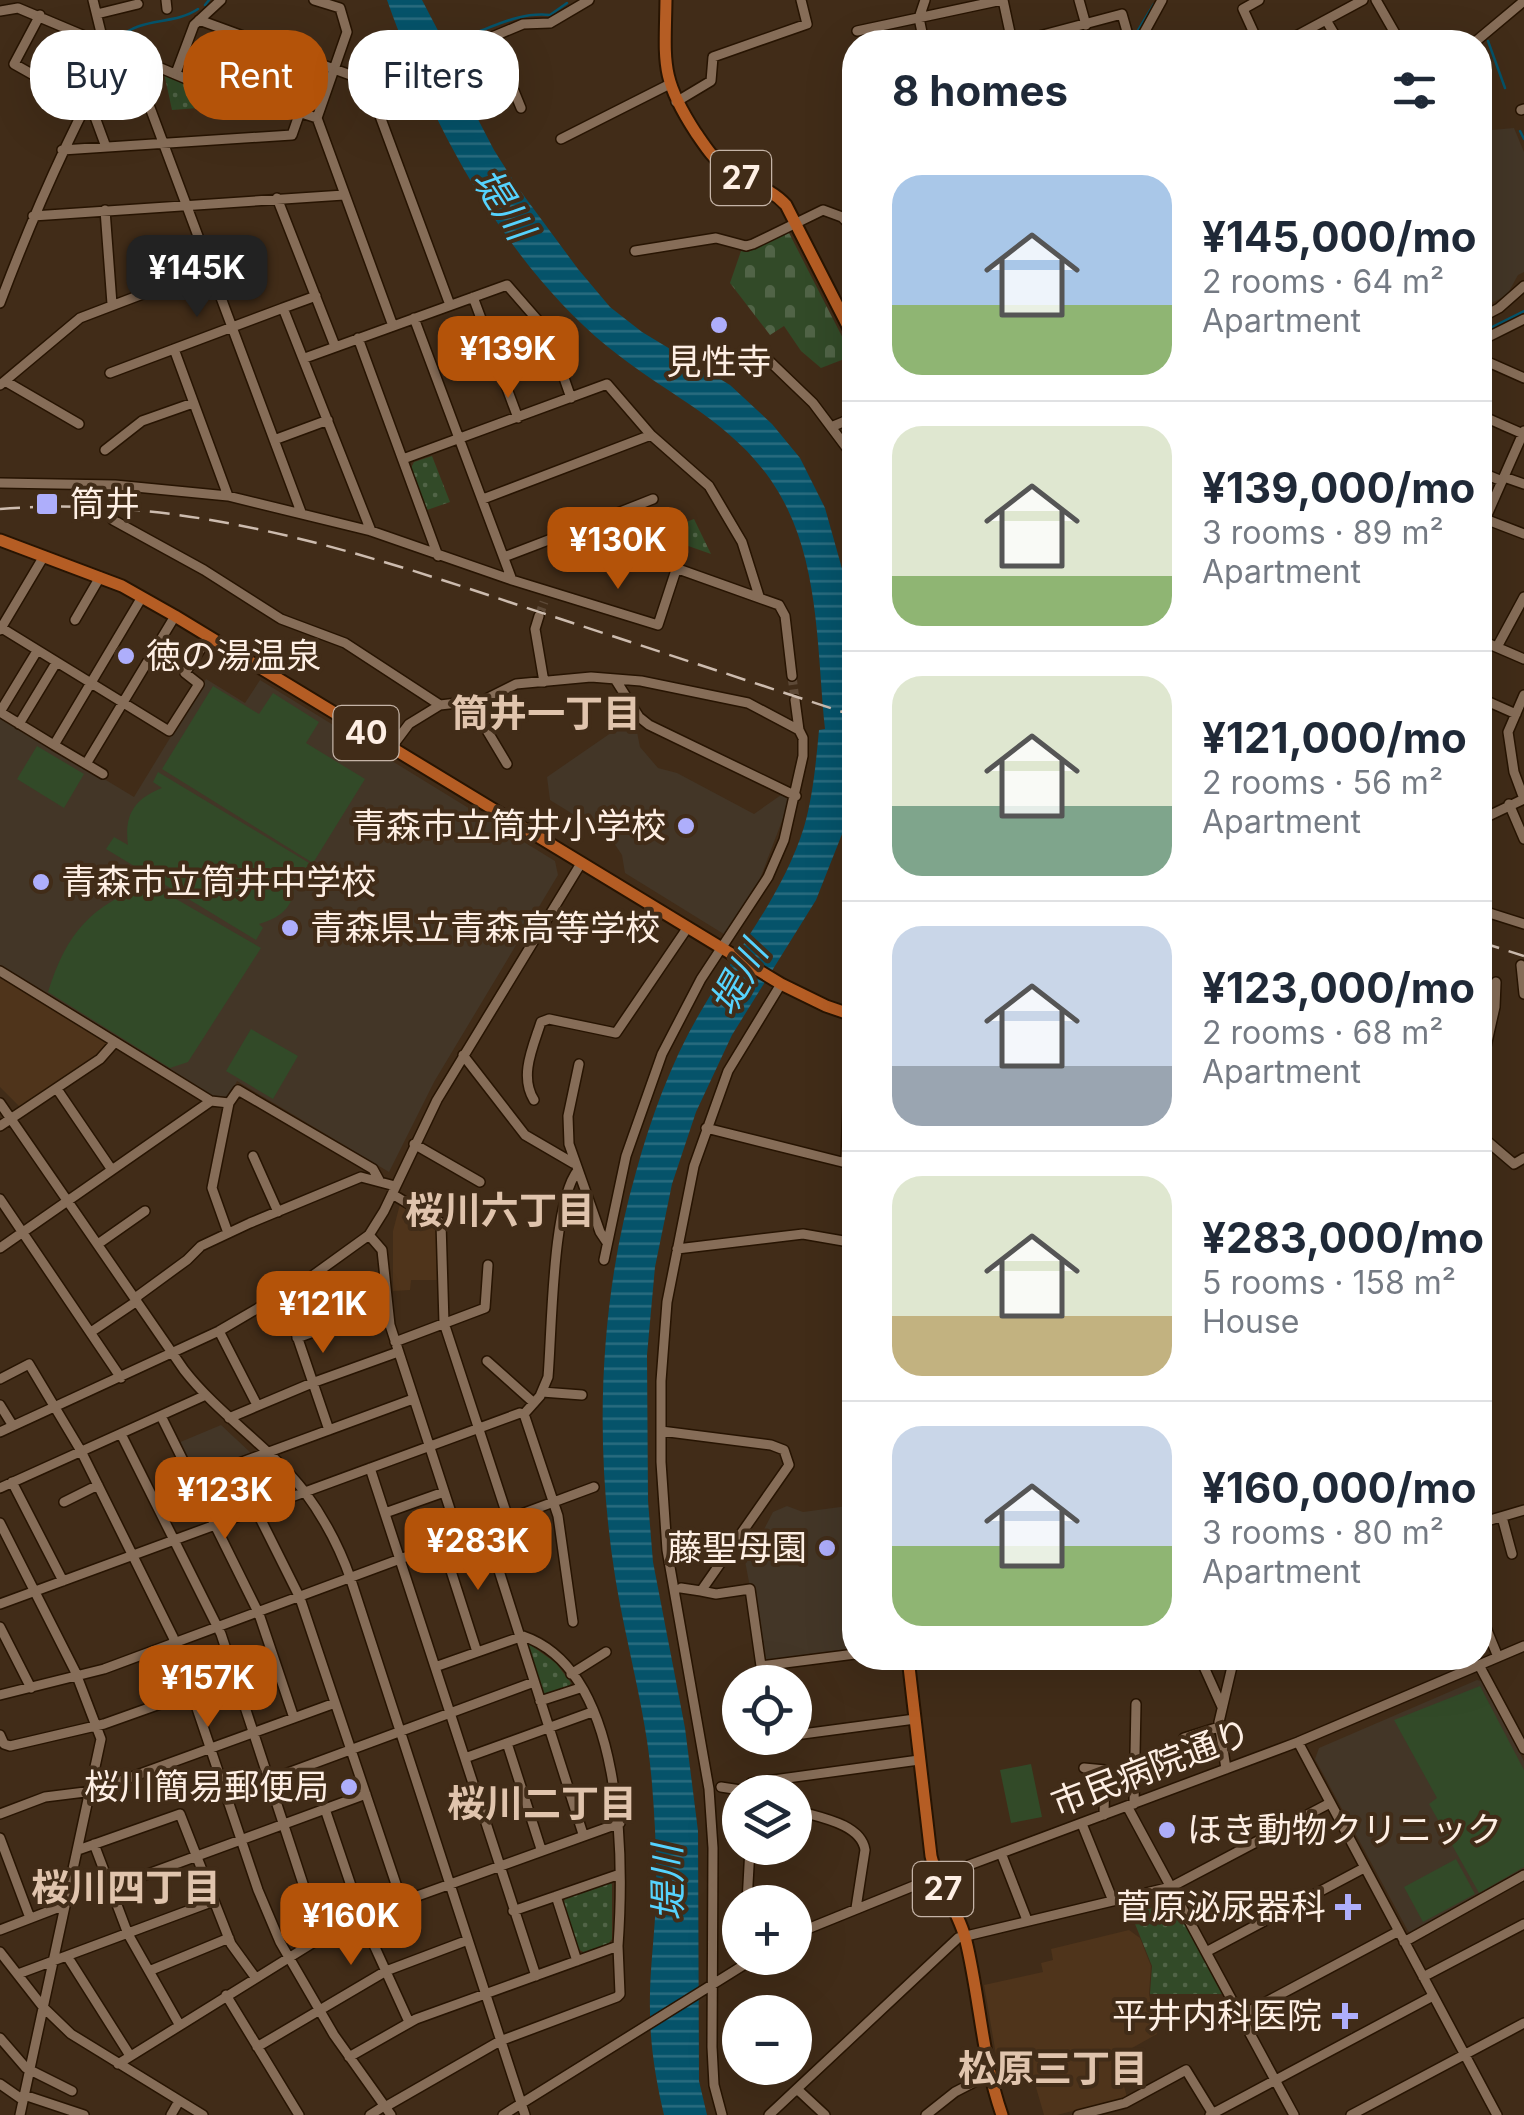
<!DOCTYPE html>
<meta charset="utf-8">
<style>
:root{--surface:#fff;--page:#f2f2f3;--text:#1f2937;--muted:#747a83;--line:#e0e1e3;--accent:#b45309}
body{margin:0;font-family:Inter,"Noto Sans JP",sans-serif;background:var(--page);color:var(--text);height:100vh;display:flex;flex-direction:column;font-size:38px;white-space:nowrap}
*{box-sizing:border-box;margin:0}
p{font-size:32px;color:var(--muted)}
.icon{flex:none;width:55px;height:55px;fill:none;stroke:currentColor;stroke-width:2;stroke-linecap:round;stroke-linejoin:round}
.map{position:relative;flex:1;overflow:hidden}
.panel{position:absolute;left:842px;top:30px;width:650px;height:1640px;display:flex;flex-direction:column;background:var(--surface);border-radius:40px;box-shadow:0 10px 40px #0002}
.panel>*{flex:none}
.banner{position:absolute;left:30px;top:30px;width:662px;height:90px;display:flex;gap:20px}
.controls{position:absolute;left:722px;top:1665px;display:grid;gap:20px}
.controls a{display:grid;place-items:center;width:90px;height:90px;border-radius:50%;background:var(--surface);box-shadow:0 10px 40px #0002;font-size:50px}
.price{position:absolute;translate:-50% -85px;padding:0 22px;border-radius:20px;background:var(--accent);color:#fff;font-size:32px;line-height:65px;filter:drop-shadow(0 2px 5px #0008)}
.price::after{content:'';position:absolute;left:50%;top:60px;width:30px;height:22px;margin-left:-15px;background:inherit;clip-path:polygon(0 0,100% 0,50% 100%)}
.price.selected{background:#222;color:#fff}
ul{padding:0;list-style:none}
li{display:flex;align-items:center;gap:30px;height:250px;padding:0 50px}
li+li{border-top:2px solid var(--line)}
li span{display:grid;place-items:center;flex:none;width:280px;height:200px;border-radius:30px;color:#555}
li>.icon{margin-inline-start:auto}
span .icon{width:120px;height:120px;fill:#fffc;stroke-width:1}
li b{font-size:42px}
h2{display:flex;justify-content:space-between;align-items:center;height:120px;padding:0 50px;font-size:42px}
.chip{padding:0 35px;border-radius:40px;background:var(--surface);box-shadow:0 10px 40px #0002;font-size:35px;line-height:90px}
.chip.selected{background:var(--accent);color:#fff}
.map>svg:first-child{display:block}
</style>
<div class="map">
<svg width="1524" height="2115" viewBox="0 0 1524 2115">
<defs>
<pattern id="cemetery-stones" width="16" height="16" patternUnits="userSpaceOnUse" patternTransform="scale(2.5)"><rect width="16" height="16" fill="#324a28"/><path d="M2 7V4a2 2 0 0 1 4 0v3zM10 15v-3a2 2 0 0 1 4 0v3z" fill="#516447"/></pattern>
<pattern id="park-dots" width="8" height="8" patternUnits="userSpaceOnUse" patternTransform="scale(2.5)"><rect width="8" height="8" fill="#324a28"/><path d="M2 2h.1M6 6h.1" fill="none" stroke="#516447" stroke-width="1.8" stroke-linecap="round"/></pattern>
<pattern id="water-rules" width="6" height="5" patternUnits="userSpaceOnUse" patternTransform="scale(2.5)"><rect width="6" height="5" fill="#05536a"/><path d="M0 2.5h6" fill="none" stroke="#2a6c7f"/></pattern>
</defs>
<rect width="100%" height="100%" fill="#412c18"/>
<path fill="#4f341b" d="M 0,974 L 111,1042 L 97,1057 L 21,1108 L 0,1087 Z
M 400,1204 L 439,1227 L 440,1280 L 411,1280 L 410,1290 L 393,1291 L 393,1231 Z
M 1129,1930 L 1140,1938 L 1151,1966 L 1149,1994 L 1157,2034 L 1116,2057 L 1127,2097 L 1057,2115 L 1044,2115 L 1031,2070 L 1000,2078 L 984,1985 L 1043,1972 L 1041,1963 L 1053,1960 L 1051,1949 Z"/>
<path fill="#433627" d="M 1514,128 L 1524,152 L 1524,272 L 1518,275 L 1507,295 L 1480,309 L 1480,131 Z
M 206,679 L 245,703 L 260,680 L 555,861 L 558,875 L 434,1082 L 389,1172 L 237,1081 L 229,1097 L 217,1099 L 210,1096 L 0,967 L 0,716 L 134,797 Z
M 634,717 L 640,747 L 658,768 L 677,773 L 754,814 L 781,795 L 790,800 L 755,892 L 727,936 L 625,873 L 622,855 L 610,837 L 550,800 L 547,777 Z
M 221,1425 L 252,1454 L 194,1475 L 178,1443 Z
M 855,1505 L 855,1648 L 764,1661 L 745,1561 L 741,1559 L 760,1537 L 773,1512 L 787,1506 L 803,1512 Z
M 1477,1680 L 1481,1681 L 1524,1761 L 1524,1872 L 1412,1934 L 1408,1931 L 1315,1759 L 1319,1748 Z"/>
<path fill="url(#cemetery-stones)" d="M 788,231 L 852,356 L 821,368 L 801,351 L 784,326 L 770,335 L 730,283 L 741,251 L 748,252 Z"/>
<path fill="url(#park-dots)" d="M 164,73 L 222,99 L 223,103 L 210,103 L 210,107 L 172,110 Z
M 432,456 L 450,502 L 427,510 L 411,468 L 414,462 Z
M 694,519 L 711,554 L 677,542 L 670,559 L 626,545 Z
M 529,1644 L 556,1663 L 571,1683 L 569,1686 L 542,1695 L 527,1646 Z
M 609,1882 L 612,1884 L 612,1939 L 606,1947 L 585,1953 L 578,1949 L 564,1902 L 566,1896 Z
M 1164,1895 L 1172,1900 L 1223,1994 L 1150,1994 L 1152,1966 L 1127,1904 Z"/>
<path fill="#324a28" d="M 213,686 L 259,714 L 273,693 L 319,722 L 306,743 L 365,779 L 313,863 L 162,769 Z
M 37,746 L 84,774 L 64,808 L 17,779 Z
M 158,772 L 309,863 L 303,873 L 294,869 C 298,898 289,916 259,924 L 263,928 L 256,940 L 106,849 L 114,837 L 128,845 C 124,815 134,799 162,788 L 153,782 Z
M 150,884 L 261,948 L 188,1062 L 170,1068 L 48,992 C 67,932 91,905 150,884 Z
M 251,1029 L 298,1056 L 273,1099 L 226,1071 Z
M 1480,1686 L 1524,1770 L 1524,1867 L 1479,1893 L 1429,1804 L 1437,1798 L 1394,1720 Z
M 1031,1764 L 1042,1817 L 1011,1823 L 1000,1770 Z
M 1456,1859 L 1475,1894 L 1423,1922 L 1404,1887 Z"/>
<path fill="url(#water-rules)" d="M 387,0 L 422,0 L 444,42 L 459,83 L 494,150 L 516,185 L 578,269 L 610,307 L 642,332 L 730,385 L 772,424 L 800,458 L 825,508 L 848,590 L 855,646 L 855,768 L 844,829 L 816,900 L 732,1035 L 696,1112 L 672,1184 L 655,1267 L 647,1355 L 648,1501 L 653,1562 L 685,1728 L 698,1831 L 699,2081 L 707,2115 L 664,2115 C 656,2081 650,2046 650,2010 C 649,1973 655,1935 656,1897 C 657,1859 655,1822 652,1784 C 647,1714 626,1645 615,1576 C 594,1444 599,1300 636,1172 C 651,1117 672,1060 701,1011 C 736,951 783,895 804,827 C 813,796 816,762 819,730 L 825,729 C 817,652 820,562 779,493 C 737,422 669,397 608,347 C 505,263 431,124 387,0 Z"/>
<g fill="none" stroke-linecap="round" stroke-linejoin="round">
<path stroke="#05536a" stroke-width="2.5" d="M 205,5 L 209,0
M 1137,32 L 1154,4
M 470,35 C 497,25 521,12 550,15 L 567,3
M 118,39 C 141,16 173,26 198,9
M 1488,41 L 1505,88
M 1520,131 L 1524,139
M 1480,333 L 1524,311"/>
<path stroke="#5d4937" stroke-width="9" stroke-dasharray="9 4.5" stroke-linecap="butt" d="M 113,516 L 114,498
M 539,616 L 544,602
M 792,676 L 795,700"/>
<defs>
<path id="minor" d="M 93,0 L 104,45
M 166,0 L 167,9
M 314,0 L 340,8 L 347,32 L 317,118 L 393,326
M 1003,0 L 1012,42
M 1079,0 L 1086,25
M 1376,0 L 1400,42
M 0,11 L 18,8 L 227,96 L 255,98 L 317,118
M 97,14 L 138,4
M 40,15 L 14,64 L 85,104
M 199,20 L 367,81 L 450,305
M 1326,20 L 1339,42
M 857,31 L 1002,0
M 924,42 L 919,18 L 925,0
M 1017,42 L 1122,14 L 1130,42
M 1139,42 L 1162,0
M 1258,42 L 1243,9 L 1259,0
M 1285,42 L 1363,0
M 1475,42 L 1524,1
M 130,54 L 301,512
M 176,73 L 194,25 L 221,0
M 1480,82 L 1481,87
M 88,98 L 106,147
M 676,102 L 711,81 L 713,57 L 807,24 L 801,0
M 521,108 L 492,37 L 523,24 L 550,23 L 589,0
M 1521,110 L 1524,109
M 561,139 L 668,85
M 62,150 L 292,135 L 300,112
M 277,198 L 335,346
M 105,210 L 112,304
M 33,216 L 344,195
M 635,251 L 716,238 L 746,246 L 753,244 L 823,210 L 842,217 L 855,230
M 473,297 L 518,418
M 0,303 C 33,215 70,131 116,49
M 283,308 L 316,296
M 414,318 L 512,580 L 658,625 L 676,570
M 1480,318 L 1499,308 L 1524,286
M 358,338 L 438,556
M 1480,341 L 1524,319
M 174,349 L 228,496
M 1480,349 L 1488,362 L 1524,378
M 761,353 L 813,403 L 855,459
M 305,358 L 507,285 L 548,332 L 571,398
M 110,373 L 283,308 L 371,531
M 5,381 L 79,424
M 0,385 L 80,318 L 211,268
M 1480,415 L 1523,434
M 831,427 L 855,417
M 274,440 L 328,420
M 105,450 L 142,421 L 193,403
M 403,459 L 607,384 L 651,435 L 709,486 L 742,542 L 759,596
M 1480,472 L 1502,481
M 1504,477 L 1524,484
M 0,483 L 115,485 L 228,496 L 371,531 L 512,580
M 483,499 L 651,435
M 113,516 L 113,520 L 204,570 L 281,619 L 345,643 L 440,705
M 1485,519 L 1524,534
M 572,531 L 653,499
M 1480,531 L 1524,431
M 504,557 L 572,531 L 779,605 L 785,616 L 792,676
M 539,616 L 535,629 L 544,682
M 75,620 L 100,577
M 0,627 L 169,731 L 199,684 L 185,673 L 209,636
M 0,630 L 44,556
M 1480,640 L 1524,659
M 1497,647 L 1524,597
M 615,679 L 639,717 L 649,725 L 796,796
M 1480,698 L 1516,714
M 470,702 L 507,764
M 0,712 L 54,745 L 142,597
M 0,712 L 37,651
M 19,724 L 56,663
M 54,745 L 103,774
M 391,748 L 409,724 L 440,705 L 484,700 L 516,684 L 591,677 L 641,681 L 748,703 L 799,730
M 86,764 L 175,616
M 1524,799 L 1514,772 L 1508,732 L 1524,695
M 1509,804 L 1524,839
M 1480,820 L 1524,799
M 1480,910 L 1524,924
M 1521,965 L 1524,994
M 0,971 L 211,1101 L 229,1103
M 463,1055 L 525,1135 L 573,1163
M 579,1064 L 568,1116 L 569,1144 L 600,1232 L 606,1241
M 1480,1073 L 1495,1007 L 1496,982
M 57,1089 L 112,1170
M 534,1100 C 519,1076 533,1047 541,1022 L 549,1019 L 616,1033 L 688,927
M 0,1103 L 184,1370 C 219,1415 269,1446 304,1491 C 324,1518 340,1548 351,1580 L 525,2115
M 0,1126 L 100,1059 L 115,1042
M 706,1128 L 842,1162 L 846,1161 L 851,1015
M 1480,1135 L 1514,1164 L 1524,1158
M 414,1144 L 480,1182
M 253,1156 L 278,1212
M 392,1194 L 441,1223 L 444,1323 L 508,1518
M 0,1199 L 121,1378
M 228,1233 L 212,1188 L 229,1103 L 238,1090 L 373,1169 L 379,1180
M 369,1235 L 382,1250 L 390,1325 L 460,1540
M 98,1244 L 145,1211
M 0,1248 L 211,1101
M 677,1249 L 803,1234 L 855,1243
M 604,1260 L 626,1156 L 662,1054 L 701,979 L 768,877 L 784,840 L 803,756 L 803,738 L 799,730 L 795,700
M 283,1295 L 329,1430
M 135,1298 L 187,1260 L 201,1246 L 250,1223 L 361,1177 L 395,1186
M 219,1331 L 257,1405
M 91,1332 L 137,1301
M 297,1338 L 387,1305
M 395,1342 L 485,1308 L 488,1265
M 487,1361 L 534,1403
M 0,1379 L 29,1364 L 81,1451 L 173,1637 L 258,1890 L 280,1942 L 334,2035 L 391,2115
M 542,1392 L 582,1395
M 0,1405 L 13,1426
M 524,1414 L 540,1396 L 548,1377 C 552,1331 552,1202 578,1170
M 161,1416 L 259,1614 L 294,1718
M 229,1418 L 312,1383 L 398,1352
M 661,1431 L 771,1445 L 784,1450 L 789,1465 L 701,1591 L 716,1594 L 750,1589 L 761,1666 L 855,1654
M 0,1432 L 219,1331 L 308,1279 L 369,1235 L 384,1211 L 437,1100 L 580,865
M 121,1434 L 221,1634 L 310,1905 L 324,1935
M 370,1468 L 536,1976
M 193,1480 L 413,1399
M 12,1482 L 63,1581
M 0,1488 L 206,1395
M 64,1502 L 98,1485
M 256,1510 L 300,1598 L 401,1899
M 385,1513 L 444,1492
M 1502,1517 L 1512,1554
M 0,1523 L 75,1671 L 101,1739 L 20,2115
M 1480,1523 L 1524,1510
M 486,1530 L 583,1834
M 443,1546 L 477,1652
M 681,1588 L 701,1591
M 0,1604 L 520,1413 L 524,1414 L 558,1516 L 573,1622
M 1480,1613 L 1498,1657
M 0,1627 L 31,1688
M 1200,1658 L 1222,1707
M 1479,1665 L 1524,1749
M 571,1674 L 606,1652
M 0,1695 L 104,1669 L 594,1487
M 540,1701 L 580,1688
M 0,1735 L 4,1744 L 10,1746 L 104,1724 L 191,1693
M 795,1735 L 915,1719
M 1184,1738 L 1219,1727
M 1298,1742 L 1497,2115
M 507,1743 L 541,1849
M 465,1758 L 592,1712
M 1084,1768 L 1105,1770 L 1104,1815
M 1226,1769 L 1219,1722 L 1234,1658
M 269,1780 L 534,1682
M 721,1787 L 747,1791
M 746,1790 L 751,1783 L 919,1760
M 1134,1804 L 1136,1704
M 1127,1806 L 1294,2115
M 325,1809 L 363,1921 L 409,2022
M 795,1810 C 817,1817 861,1823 865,1850 L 856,1908
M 0,1814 L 45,1797 L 93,1791 L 335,1703
M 1082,1824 L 1113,1901
M 0,1838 L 30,1918
M 94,1844 L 128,1934 L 179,2024
M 78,1850 L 180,1814 L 231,1944 L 255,1977
M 1001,1853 L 1027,1920
M 110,1888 L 366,1794
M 556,1896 L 577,1961
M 747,1902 L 750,1848
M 513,1911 L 620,1874
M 0,1930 L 65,1905
M 795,1934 L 921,1883 L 1298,1742 L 1524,1646
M 1404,1942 L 1524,1875
M 0,1952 L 43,2007 L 71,2034 L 203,2115
M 1206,1952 L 1364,1868
M 67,1956 L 129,2054
M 149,1971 L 229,1938
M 18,1974 L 214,1901
M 1423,1977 L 1524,1924
M 226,1995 L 299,2115
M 1240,2016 L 1399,1931
M 0,2038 L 26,2068 L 72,2091
M 257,2047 L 386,1971 L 468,1940
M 349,2057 L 416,2019 L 618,1946 C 624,1860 625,1671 523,1636 L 435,1667
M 118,2064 L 348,1921 L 620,1823
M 0,2084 L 23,2100
M 797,2089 L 825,2115
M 24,2095 L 84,2115
M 385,2107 L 500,2041 L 617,1997 L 620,1994 L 618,1946
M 171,2115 L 179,2101
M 370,2115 L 384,2106
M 503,2115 L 755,1958
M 722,2115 L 714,2085 L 712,2047 L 713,1848 L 709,1789 L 667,1550 L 661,1462 L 661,1381 L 667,1302 L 694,1166 L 728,1071 L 781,984
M 769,2115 L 958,1938 L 1171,1887 L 1330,1803
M 926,2115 L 955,2092 L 988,2075
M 1078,2115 L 1125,2103 L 1186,2070 L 1213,2114
M 1210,2115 L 1433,1996
M 1351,2115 L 1524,2023"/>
<path id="major" d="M 666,0 C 665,63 660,78 696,133 C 705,146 713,159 726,168 C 745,183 769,186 786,205 L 855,340
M 0,540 L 122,586 L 175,616 L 781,984 L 826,1006 L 855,1016
M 908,1658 L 931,1856 C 938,1886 959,1911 966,1941 C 980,1999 982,2058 1002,2115"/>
</defs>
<use href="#minor" stroke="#271402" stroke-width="12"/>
<use href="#major" stroke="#271402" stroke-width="15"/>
<use href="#minor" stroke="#866d58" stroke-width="9"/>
<use href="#major" stroke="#b55d24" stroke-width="11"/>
<path stroke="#cdbcaf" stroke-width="2.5" stroke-dasharray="20 10" stroke-linecap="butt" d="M 0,509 C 182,494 354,550 524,607 C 634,643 745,680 855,716
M 1480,942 L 1524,956"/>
</g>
<g fill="#aeaefb" stroke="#412c18" stroke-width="4">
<circle cx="719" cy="325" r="10"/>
<rect x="35" y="492" width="24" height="24" rx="5"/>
<circle cx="126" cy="656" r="10"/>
<circle cx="686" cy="826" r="10"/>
<circle cx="41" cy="882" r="10"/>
<circle cx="290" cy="928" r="10"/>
<circle cx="827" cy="1548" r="10"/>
<circle cx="349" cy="1787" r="10"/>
<circle cx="1167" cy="1830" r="10"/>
<path d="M1343 1892h10v10h10v10h-10v10h-10v-10h-10v-10h10z"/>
<path d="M1340 2001h10v10h10v10h-10v10h-10v-10h-10v-10h10z"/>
</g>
<g text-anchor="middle" stroke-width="8" stroke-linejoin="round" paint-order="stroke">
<g fill="#412c18" stroke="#c5b4a7" stroke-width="2.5">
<rect x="711" y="151" width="60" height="54" rx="8"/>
<rect x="333.5" y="706" width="65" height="54" rx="8"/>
<rect x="913" y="1862" width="60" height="54" rx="8"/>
</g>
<g font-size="32" font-weight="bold" fill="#feefe4">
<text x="741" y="189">27</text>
<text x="366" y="744">40</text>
<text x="943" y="1900">27</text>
</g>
<g font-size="35" fill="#feefe4" stroke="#412c18" text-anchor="start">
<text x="719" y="374" text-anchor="middle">見性寺</text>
<text x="70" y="516">筒井</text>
<text x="146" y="668">徳の湯温泉</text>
<text x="666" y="838" text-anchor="end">青森市立筒井小学校</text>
<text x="61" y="894">青森市立筒井中学校</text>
<text x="310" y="940">青森県立青森高等学校</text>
<text x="807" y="1560" text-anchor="end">藤聖母園</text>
<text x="329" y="1799" text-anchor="end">桜川簡易郵便局</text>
<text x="1187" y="1842">ほき動物クリニック</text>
<text x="1326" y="1919" text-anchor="end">菅原泌尿器科</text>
<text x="1322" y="2028" text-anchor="end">平井内科医院</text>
</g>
<g font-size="35" fill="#feefe4" stroke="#412c18">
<text transform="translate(1151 1768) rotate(-21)" y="12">市民病院通り</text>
</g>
<g font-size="38" font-style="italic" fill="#56d3fe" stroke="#412c18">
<text transform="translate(503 204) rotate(57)" y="13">堤川</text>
<text transform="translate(739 978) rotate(-61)" y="13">堤川</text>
<text transform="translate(668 1883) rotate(-91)" y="13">堤川</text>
</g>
<g font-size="38" font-weight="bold" fill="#e0c4ad" stroke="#412c18">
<text x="546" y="727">筒井一丁目</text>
<text x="500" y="1224">桜川六丁目</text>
<text x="542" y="1817">桜川二丁目</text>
<text x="126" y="1901">桜川四丁目</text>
<text x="1053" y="2082">松原三丁目</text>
</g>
</g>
</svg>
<div class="controls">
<a><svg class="icon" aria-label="locate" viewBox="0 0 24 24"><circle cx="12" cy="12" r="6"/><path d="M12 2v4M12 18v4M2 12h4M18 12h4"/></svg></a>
<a><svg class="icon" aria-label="layers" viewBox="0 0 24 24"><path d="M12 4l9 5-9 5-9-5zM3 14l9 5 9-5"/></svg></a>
<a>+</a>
<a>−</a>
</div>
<b class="price selected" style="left:197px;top:320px">¥145K</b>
<b class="price" style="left:508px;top:401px">¥139K</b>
<b class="price" style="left:618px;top:592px">¥130K</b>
<b class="price" style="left:323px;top:1356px">¥121K</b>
<b class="price" style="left:225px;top:1542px">¥123K</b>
<b class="price" style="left:478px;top:1593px">¥283K</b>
<b class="price" style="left:208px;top:1730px">¥157K</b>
<b class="price" style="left:351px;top:1968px">¥160K</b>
<div class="banner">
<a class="chip">Buy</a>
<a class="chip selected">Rent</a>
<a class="chip">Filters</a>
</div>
<section class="panel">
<h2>8 homes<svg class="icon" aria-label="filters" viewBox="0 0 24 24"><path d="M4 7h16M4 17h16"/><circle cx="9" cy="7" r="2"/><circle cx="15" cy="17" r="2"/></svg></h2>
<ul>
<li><span style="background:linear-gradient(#a9c7e8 65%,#8fb573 0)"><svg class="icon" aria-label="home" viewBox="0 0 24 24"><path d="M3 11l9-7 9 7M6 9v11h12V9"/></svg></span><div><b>¥145,000/mo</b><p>2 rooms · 64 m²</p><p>Apartment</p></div></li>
<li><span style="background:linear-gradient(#dfe7d0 75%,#8fb573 0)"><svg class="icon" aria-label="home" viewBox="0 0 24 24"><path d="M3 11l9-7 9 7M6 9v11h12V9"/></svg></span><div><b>¥139,000/mo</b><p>3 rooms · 89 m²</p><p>Apartment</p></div></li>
<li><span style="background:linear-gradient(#dfe7d0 65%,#7fa58c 0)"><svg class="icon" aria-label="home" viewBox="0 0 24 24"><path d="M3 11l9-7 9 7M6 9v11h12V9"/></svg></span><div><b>¥121,000/mo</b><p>2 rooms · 56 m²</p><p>Apartment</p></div></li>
<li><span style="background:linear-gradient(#c9d6e8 70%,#9aa5b1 0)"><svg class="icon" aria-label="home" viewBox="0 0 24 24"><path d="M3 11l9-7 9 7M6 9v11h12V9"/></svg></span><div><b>¥123,000/mo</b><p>2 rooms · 68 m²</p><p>Apartment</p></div></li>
<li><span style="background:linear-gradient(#dfe7d0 70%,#c2b280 0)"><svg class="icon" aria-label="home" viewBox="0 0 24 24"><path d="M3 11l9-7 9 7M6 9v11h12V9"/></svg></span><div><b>¥283,000/mo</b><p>5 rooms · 158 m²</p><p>House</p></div></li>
<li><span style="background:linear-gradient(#c9d6e8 60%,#8fb573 0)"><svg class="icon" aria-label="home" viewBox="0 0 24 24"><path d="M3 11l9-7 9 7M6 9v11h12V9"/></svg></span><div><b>¥160,000/mo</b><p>3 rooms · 80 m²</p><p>Apartment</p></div></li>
</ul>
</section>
</div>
